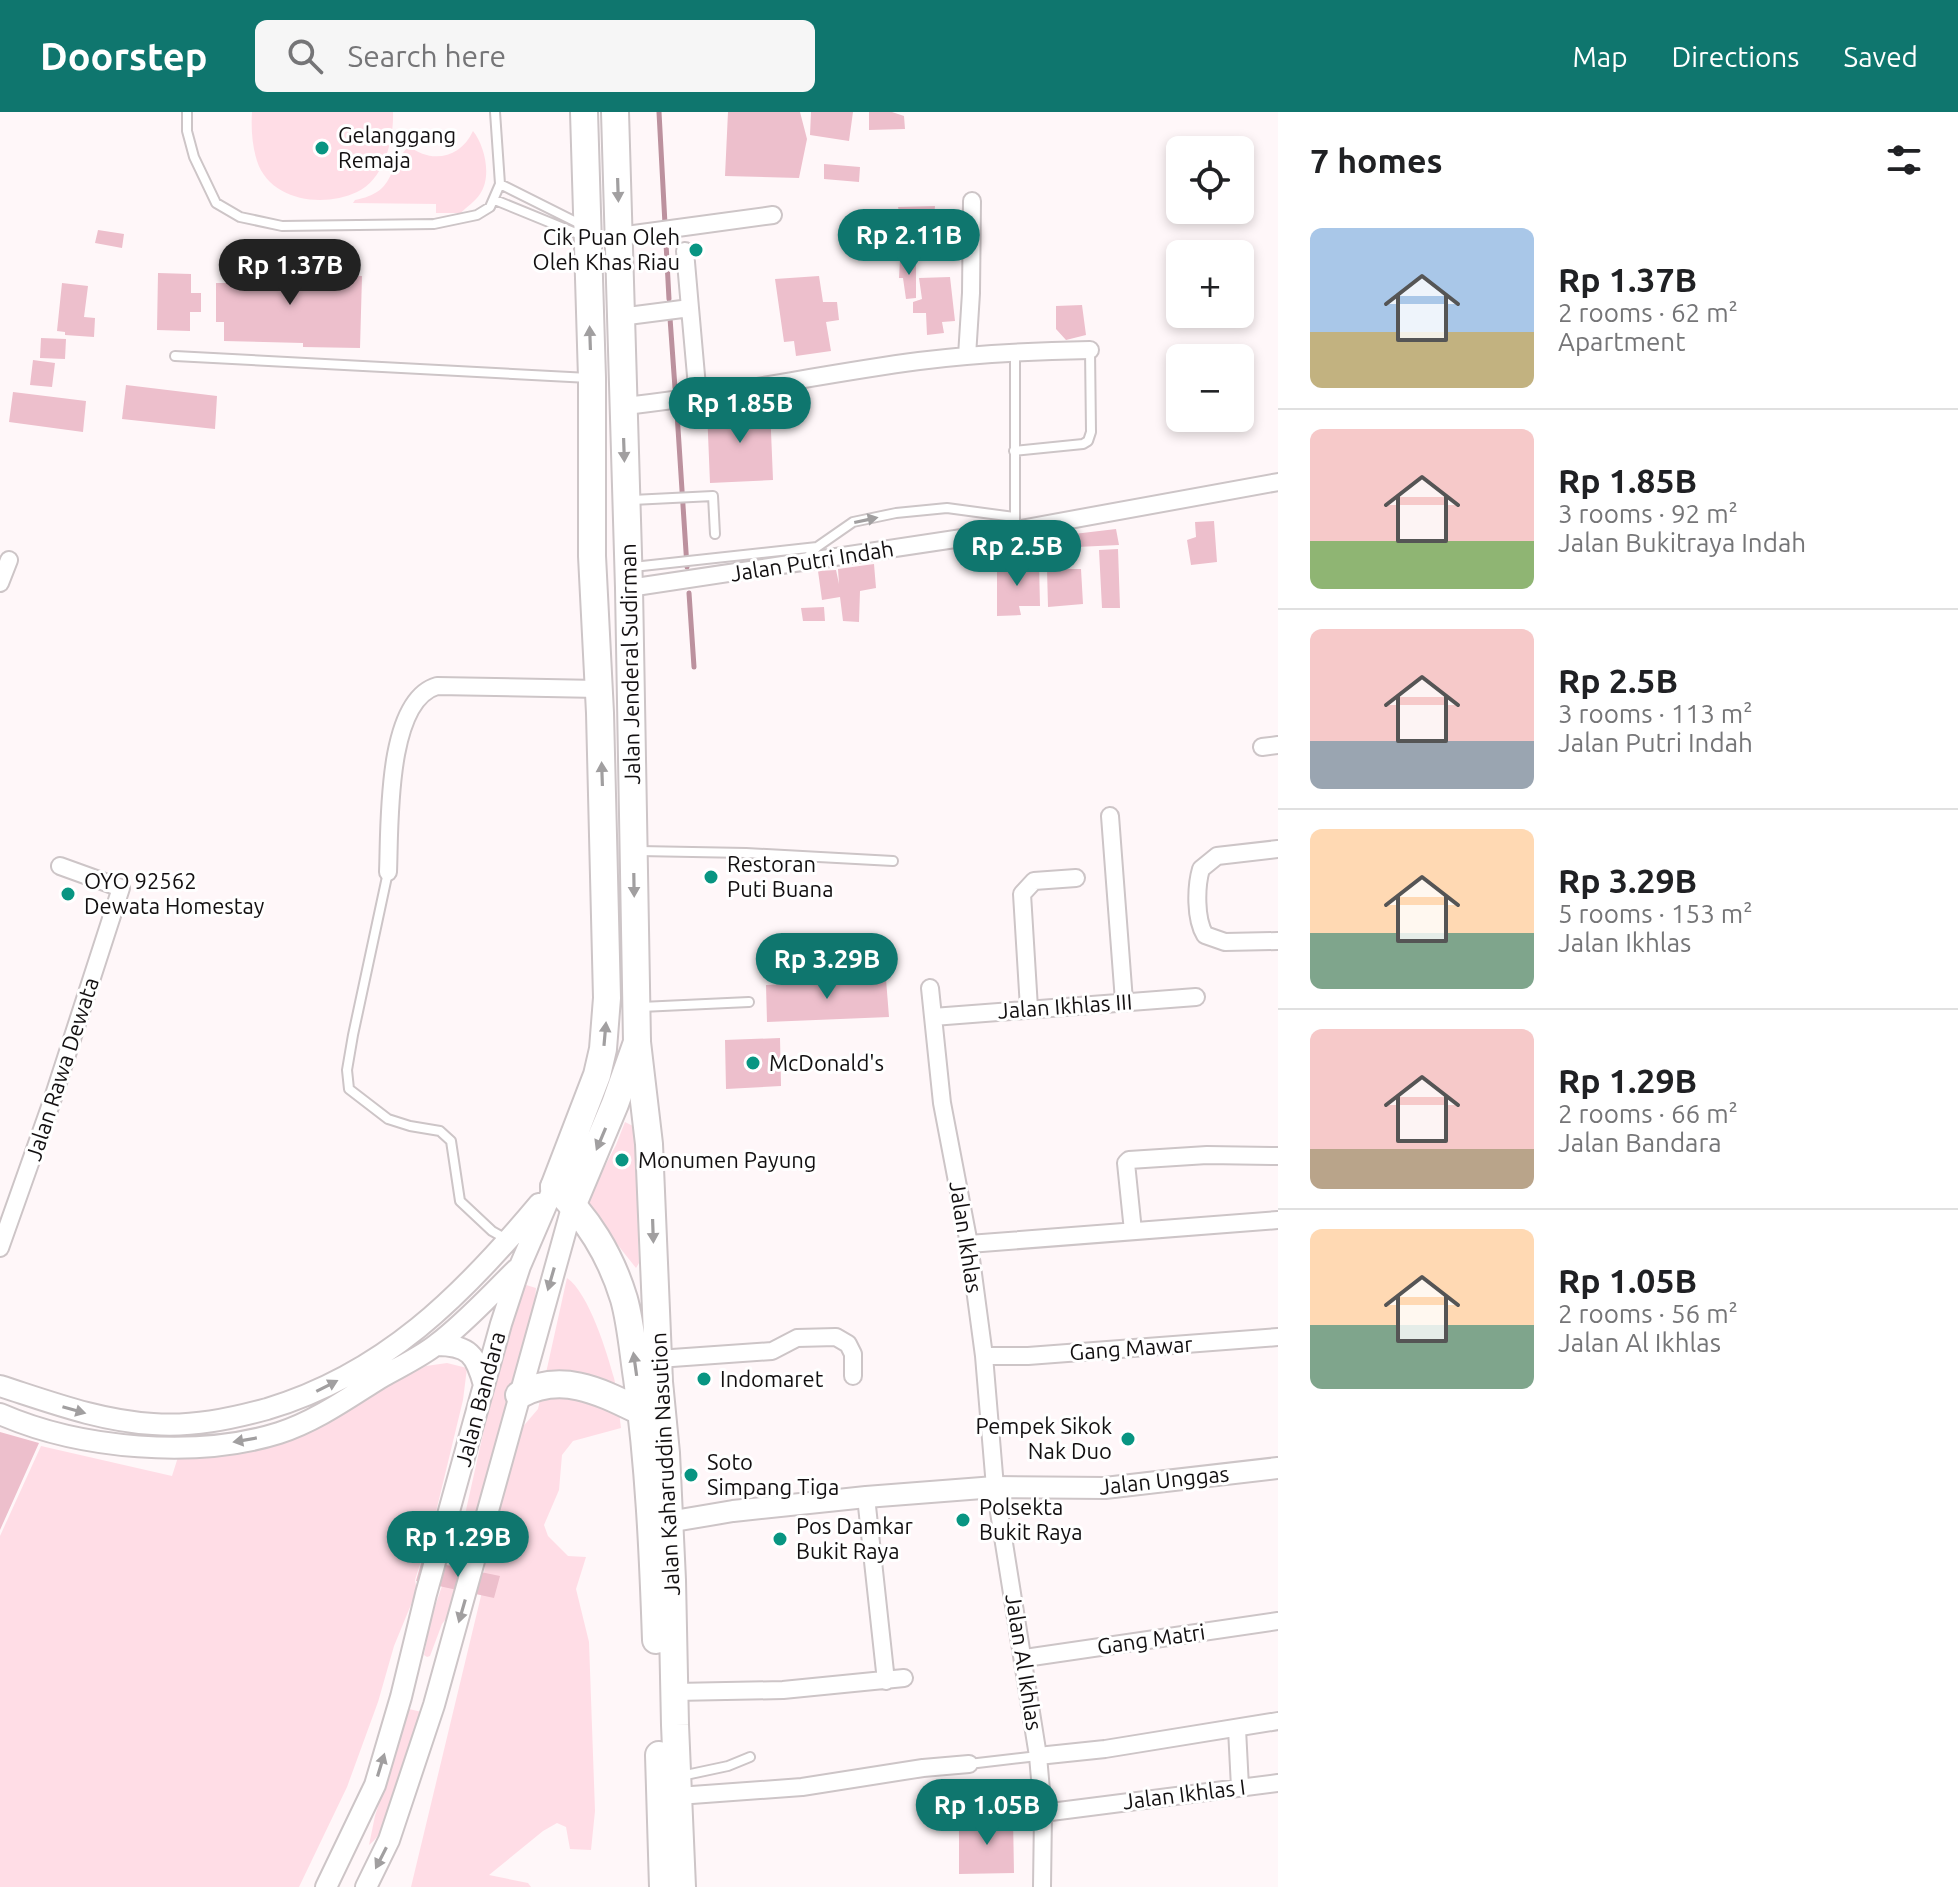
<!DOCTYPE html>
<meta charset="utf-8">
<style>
:root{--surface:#fff;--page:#f6f6f6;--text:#202124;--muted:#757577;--line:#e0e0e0;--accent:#0f766e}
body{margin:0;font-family:Ubuntu,sans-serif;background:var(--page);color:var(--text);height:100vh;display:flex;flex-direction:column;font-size:30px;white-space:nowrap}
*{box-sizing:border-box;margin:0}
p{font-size:26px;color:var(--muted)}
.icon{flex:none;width:44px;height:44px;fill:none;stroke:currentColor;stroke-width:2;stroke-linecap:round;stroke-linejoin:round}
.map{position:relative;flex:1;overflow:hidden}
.side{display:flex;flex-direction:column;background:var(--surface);width:680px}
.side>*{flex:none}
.buttons{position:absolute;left:1166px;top:24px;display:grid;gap:16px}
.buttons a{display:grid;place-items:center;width:88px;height:88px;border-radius:12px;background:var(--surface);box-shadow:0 4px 12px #0003;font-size:40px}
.price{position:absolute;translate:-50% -68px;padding:0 18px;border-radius:28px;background:var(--accent);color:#fff;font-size:26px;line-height:52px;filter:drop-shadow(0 2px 4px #0008)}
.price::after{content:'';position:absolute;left:50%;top:48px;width:24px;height:18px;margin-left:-12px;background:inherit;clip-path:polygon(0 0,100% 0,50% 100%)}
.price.selected{background:#222;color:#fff}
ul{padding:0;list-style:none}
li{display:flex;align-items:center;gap:24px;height:200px;padding:0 32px}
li+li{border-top:2px solid var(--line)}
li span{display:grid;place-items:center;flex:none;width:224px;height:160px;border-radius:12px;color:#555}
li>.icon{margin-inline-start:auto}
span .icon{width:96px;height:96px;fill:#fffc;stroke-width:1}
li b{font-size:34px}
h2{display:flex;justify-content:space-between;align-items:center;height:96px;padding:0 32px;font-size:34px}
header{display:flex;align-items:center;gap:48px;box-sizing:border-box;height:112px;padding:0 40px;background:var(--accent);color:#fff}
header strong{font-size:38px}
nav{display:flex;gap:44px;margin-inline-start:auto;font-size:28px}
.search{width:560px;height:72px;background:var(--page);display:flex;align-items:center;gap:20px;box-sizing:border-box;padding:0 28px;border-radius:12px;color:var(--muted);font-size:30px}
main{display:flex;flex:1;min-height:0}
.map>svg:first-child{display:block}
</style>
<header>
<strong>Doorstep</strong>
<div class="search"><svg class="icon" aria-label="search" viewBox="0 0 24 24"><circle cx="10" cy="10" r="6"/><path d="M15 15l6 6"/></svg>Search here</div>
<nav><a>Map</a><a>Directions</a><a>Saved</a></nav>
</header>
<main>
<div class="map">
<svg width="1278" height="1775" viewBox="0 0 1278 1775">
<rect width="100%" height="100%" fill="#fff7f9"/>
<path fill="#ffdde6" d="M 252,0 L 393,0 C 394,27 384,68 357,80 C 323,96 270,89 257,49 C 252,33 251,16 252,0 Z
M 473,19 C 485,34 492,65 480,82 C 476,89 466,95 461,101 L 436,101 L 436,92 L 353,91 L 355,88 C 397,80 385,58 409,34 C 431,52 461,46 473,19 Z
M 625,1010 L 635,1015 L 639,1151 L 636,1156 L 609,1122 L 582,1098 L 616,1033 Z
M 567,1166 C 589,1181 607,1241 614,1266 C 618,1282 619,1300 621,1316 L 573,1329 L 562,1343 L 559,1378 L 544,1413 L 548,1424 L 568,1444 L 586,1445 L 576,1477 L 589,1530 L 595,1699 L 591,1738 L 570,1737 L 566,1715 L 557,1711 L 543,1719 L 489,1763 L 528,1771 L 531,1775 L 411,1775 L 481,1484 L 491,1408 L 520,1318 L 538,1297 Z
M 526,1173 L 536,1176 L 535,1188 L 465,1455 L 452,1499 L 442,1512 L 430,1544 L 427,1545 L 424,1543 L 431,1506 L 462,1416 L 485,1313 L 519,1182 Z
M 447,1251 L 467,1256 L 463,1288 L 434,1408 L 415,1468 L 417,1478 L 394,1534 L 378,1590 L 347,1675 L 299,1775 L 0,1775 L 0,1424 L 41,1334 L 172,1364 L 179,1342 L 301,1320 L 426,1254 Z
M 409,1597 L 426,1601 C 415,1632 393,1716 369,1733 L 375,1704 Z"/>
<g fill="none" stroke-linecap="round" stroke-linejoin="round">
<path stroke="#bc919e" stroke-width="5" d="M 659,0 L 669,187
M 670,206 L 675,276
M 677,301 L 687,455
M 689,481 L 694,555"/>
</g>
<path fill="#edbfcc" d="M 728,0 L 800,0 L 807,27 L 799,66 L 725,64 Z
M 811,0 L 853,0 L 849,29 L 810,23 Z
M 869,0 L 892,0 L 904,4 L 905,17 L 869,18 Z
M 824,52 L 860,55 L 859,70 L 824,67 Z
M 935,94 L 932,124 L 905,124 L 899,122 L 901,109 L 898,95 Z
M 98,118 L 124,122 L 122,136 L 95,131 Z
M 900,147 L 916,147 L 916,186 L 906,187 L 903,166 L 899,166 Z
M 228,154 L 317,157 L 317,163 L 362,164 L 360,236 L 303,235 L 303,231 L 224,229 L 224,210 L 216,210 L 216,171 L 227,171 Z
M 158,161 L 191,162 L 191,181 L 201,181 L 201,200 L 190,200 L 190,219 L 157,218 Z
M 819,164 L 823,190 L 837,190 L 839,208 L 826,210 L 831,239 L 796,244 L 794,229 L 784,230 L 775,167 Z
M 950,165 L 955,209 L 942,210 L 944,221 L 927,223 L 926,201 L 913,201 L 913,190 L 922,187 L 919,166 Z
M 62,171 L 88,174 L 84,205 L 95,206 L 94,225 L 65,223 L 65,220 L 57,219 Z
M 1082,193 L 1086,223 L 1066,228 L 1056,217 L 1056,194 Z
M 41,226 L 66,227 L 65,247 L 40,246 Z
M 33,248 L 55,251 L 52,275 L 30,273 Z
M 126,273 L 217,284 L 215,317 L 122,307 Z
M 13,280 L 86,289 L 83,320 L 9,310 Z
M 770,295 L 773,368 L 710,371 L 707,298 Z
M 1214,409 L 1217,450 L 1191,453 L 1187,428 L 1196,425 L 1195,410 Z
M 1116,417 L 1119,433 L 1077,435 L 1074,422 Z
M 1118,437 L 1120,496 L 1102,496 L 1099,438 Z
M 1019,450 L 1039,451 L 1040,494 L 1019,494 L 1021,503 L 997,504 L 997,455 Z
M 874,452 L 876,476 L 860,479 L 859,510 L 843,509 L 840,485 L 822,488 L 818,459 L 836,458 L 839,472 L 838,457 Z
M 1047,457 L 1081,457 L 1083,492 L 1048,495 Z
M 824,495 L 825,509 L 803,509 L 801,496 Z
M 886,867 L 889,905 L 767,910 L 766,873 Z
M 780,926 L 781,974 L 726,977 L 725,928 Z
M 0,1320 L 39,1331 L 0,1418 Z
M 422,1448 L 500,1464 L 494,1486 L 416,1469 Z
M 1013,1706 L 1014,1761 L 959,1762 L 959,1710 Z"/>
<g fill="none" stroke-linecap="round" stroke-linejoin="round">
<defs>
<path id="service" d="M 187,0 L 187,19 L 194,45 L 216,91 L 240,105 L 282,114 L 434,112 L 477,103 L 490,95 L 500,72 L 495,0
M 500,72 L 582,113
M 495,88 L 583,124
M 175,244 L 589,266
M 1014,339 L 1083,332 L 1088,329 L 1091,320 L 1090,238
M 632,388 L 713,384 L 715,422
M 1015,409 L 1015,242
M 806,447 L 817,435 L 853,410 L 896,401 L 947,396 L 1014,405
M 633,455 L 817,435
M 639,739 L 746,741 L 893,749
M 388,760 L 353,923 L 347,958 L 349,977 L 388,1007 L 410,1014 L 440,1019 L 451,1029 L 460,1089 L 492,1119 L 508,1128
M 641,895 L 749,890
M 969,1652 L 1038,1644
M 681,1664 L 728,1654 L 750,1645"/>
<path id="minor" d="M 619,124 L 773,103
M 685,139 L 690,196
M 620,205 L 690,196 L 698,286
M 967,244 L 971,181 L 972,89
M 623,294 C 722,284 820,262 919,249 C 975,242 1033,239 1090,238
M 0,471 L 9,448
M 629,476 L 1015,418 L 1278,370
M 1262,635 L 1278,633
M 1110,704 L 1124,889
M 1278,737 L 1217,744 L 1201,757 C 1196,774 1195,807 1205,823 L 1225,830 L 1278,829
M 388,760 C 390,717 385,589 437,574 L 599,577
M 930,876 L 942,991 L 969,1132 L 984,1244 L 995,1375 L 1038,1644 L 1043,1701 L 1042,1775
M 1029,896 L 1022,782 L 1034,769 L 1076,766
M 933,905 L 1196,885
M 1133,1119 L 1126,1051 L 1129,1048 L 1207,1043 L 1278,1044
M 969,1132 L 1278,1108
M 0,1136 L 51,992 L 121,776 L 60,754
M 984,1244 L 1028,1244 L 1278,1225
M 658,1247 L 772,1239 L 797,1226 L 836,1225 L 848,1232 L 853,1242 L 853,1264
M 866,1385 L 886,1569
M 1025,1546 L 1278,1509
M 675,1580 L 783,1578 L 904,1566
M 1237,1617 L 1240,1675
M 1038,1644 L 1105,1637 L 1278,1609
M 678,1684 L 802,1675 L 923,1656 L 969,1652
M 1043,1701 L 1278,1671"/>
<path id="tertiary" d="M 437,1233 C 469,1233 476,1243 484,1273
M 0,1274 C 50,1290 100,1309 153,1312 C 192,1315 230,1307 267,1297 C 384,1262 462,1184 539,1092
M 0,1302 C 80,1337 196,1347 279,1321 C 316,1309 348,1286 380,1266 C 399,1255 421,1245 437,1232 C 466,1210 491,1182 517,1157
M 668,1410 L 733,1399 L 866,1385 L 995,1375 L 1105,1376 L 1278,1356
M 326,1775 L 375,1673 L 401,1585 L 426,1482 L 501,1212 L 520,1154 L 554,1075
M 366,1775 L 389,1728 L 434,1593 L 573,1092"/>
<path id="primary" d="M 554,1075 L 597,963 L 603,937 L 607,886 L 600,601 L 592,444 L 592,266 L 584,0
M 573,1092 L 615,992 L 637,930 L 629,476 L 615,0"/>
<path id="trunk" d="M 637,930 L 649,1032 L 659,1270 L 666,1341 L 672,1468 L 675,1613 L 682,1775
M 554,1075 C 587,1104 611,1144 624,1187 C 631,1212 633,1240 637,1266 C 649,1353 653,1440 656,1528
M 519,1283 C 562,1259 601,1280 642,1300
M 659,1643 L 663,1775"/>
</defs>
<use href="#service" stroke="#cdc5c7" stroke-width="12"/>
<use href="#minor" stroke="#cdc5c7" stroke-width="20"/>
<use href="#tertiary" stroke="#cdc5c7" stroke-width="24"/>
<use href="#primary" stroke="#cdc5c7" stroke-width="30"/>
<use href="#trunk" stroke="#cdc5c7" stroke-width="30"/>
<use href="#service" stroke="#fff" stroke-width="8"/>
<use href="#minor" stroke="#fff" stroke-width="16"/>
<use href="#tertiary" stroke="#fff" stroke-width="20"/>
<use href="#primary" stroke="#fff" stroke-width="26"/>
<use href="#trunk" stroke="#fff" stroke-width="26"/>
</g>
<defs><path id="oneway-solid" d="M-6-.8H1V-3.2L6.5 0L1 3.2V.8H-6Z" transform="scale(2)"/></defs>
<g fill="#a19fa0">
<use href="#oneway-solid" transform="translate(618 78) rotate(88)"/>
<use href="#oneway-solid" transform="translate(590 226) rotate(-92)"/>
<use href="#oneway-solid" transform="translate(624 338) rotate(88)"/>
<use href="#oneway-solid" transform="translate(866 408) rotate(-12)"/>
<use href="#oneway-solid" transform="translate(602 662) rotate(-92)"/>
<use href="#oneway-solid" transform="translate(634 773) rotate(89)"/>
<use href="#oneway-solid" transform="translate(605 922) rotate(-85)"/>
<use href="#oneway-solid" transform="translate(601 1027) rotate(113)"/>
<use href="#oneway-solid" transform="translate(653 1119) rotate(88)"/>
<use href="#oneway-solid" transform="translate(551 1167) rotate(106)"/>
<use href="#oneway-solid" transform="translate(635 1252) rotate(-98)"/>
<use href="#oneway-solid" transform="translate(327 1274) rotate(-27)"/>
<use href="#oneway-solid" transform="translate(74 1298) rotate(16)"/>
<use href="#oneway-solid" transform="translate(245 1328) rotate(170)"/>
<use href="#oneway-solid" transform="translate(462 1499) rotate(106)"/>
<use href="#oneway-solid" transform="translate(381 1653) rotate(-73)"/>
<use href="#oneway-solid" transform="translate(381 1746) rotate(117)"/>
</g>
<g fill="#089582" stroke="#fff" stroke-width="3">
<circle cx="322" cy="36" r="8"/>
<circle cx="696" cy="138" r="8"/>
<circle cx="711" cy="765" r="8"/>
<circle cx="68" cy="782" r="8"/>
<circle cx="753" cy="951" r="8"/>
<circle cx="622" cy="1048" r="8"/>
<circle cx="704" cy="1267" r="8"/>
<circle cx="1128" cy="1327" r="8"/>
<circle cx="691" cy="1363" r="8"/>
<circle cx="963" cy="1408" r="8"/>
<circle cx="780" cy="1427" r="8"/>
</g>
<g text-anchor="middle" stroke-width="6" stroke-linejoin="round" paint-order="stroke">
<g font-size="22" fill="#131011" stroke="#fff" text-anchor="start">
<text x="338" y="31">Gelanggang<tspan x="338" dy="25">Remaja</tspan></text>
<text x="680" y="133" text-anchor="end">Cik Puan Oleh<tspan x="680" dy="25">Oleh Khas Riau</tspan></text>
<text x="727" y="760">Restoran<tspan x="727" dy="25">Puti Buana</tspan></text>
<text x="84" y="777">OYO 92562<tspan x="84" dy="25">Dewata Homestay</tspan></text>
<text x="769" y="959">McDonald's</text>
<text x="638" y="1056">Monumen Payung</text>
<text x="720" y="1275">Indomaret</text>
<text x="1112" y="1322" text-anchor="end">Pempek Sikok<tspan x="1112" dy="25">Nak Duo</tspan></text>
<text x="707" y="1358">Soto<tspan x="707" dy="25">Simpang Tiga</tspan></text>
<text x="979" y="1403">Polsekta<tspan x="979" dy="25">Bukit Raya</tspan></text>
<text x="796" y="1422">Pos Damkar<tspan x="796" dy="25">Bukit Raya</tspan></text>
</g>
<g font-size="22" fill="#131011" stroke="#fff">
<text transform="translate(812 449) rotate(-9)" y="8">Jalan Putri Indah</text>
<text transform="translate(630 552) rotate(-91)" y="8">Jalan Jenderal Sudirman</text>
<text transform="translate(1065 894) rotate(-4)" y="8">Jalan Ikhlas III</text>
<text transform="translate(62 957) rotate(-72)" y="8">Jalan Rawa Dewata</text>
<text transform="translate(966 1125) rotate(81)" y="8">Jalan Ikhlas</text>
<text transform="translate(1131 1236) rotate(-4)" y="8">Gang Mawar</text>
<text transform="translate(480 1287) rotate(-75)" y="8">Jalan Bandara</text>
<text transform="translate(665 1352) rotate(-93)" y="8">Jalan Kaharuddin Nasution</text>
<text transform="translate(1164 1368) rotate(-6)" y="8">Jalan Unggas</text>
<text transform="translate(1151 1527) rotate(-8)" y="8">Gang Matri</text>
<text transform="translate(1024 1550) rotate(81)" y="8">Jalan Al Ikhlas</text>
<text transform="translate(1184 1682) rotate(-7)" y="8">Jalan Ikhlas I</text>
</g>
</g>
</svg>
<div class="buttons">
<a><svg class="icon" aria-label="locate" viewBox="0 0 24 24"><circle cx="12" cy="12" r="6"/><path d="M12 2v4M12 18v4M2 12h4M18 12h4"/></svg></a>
<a>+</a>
<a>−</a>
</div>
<b class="price" style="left:909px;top:165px">Rp 2.11B</b>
<b class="price selected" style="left:290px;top:195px">Rp 1.37B</b>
<b class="price" style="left:740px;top:333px">Rp 1.85B</b>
<b class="price" style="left:1017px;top:476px">Rp 2.5B</b>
<b class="price" style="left:827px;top:889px">Rp 3.29B</b>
<b class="price" style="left:458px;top:1467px">Rp 1.29B</b>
<b class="price" style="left:987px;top:1735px">Rp 1.05B</b>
</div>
<section class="side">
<h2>7 homes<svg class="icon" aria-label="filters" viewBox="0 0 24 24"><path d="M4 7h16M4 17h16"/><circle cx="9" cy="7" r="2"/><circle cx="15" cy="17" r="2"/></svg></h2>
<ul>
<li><span style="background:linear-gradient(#a9c7e8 65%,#c2b280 0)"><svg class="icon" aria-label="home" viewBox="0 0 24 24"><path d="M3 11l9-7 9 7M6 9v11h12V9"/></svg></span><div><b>Rp 1.37B</b><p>2 rooms · 62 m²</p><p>Apartment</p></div></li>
<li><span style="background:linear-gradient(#f6c9c9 70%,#8fb573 0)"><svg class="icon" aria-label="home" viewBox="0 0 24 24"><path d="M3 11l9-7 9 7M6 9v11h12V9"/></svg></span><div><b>Rp 1.85B</b><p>3 rooms · 92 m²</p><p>Jalan Bukitraya Indah</p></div></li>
<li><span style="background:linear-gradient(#f6c9c9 70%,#9aa5b1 0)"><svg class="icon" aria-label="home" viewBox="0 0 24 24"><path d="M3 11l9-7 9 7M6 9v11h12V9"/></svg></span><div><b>Rp 2.5B</b><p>3 rooms · 113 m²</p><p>Jalan Putri Indah</p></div></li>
<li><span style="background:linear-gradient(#ffd9b3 65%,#7fa58c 0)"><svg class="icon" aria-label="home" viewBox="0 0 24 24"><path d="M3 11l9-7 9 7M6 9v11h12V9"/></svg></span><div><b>Rp 3.29B</b><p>5 rooms · 153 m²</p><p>Jalan Ikhlas</p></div></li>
<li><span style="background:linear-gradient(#f6c9c9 75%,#b9a48a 0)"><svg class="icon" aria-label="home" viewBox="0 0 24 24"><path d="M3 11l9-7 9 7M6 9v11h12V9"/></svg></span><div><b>Rp 1.29B</b><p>2 rooms · 66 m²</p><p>Jalan Bandara</p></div></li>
<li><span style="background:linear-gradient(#ffd9b3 60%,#7fa58c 0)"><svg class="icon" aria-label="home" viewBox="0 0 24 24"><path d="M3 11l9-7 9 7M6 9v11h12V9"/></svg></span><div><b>Rp 1.05B</b><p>2 rooms · 56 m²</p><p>Jalan Al Ikhlas</p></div></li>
</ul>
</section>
</main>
